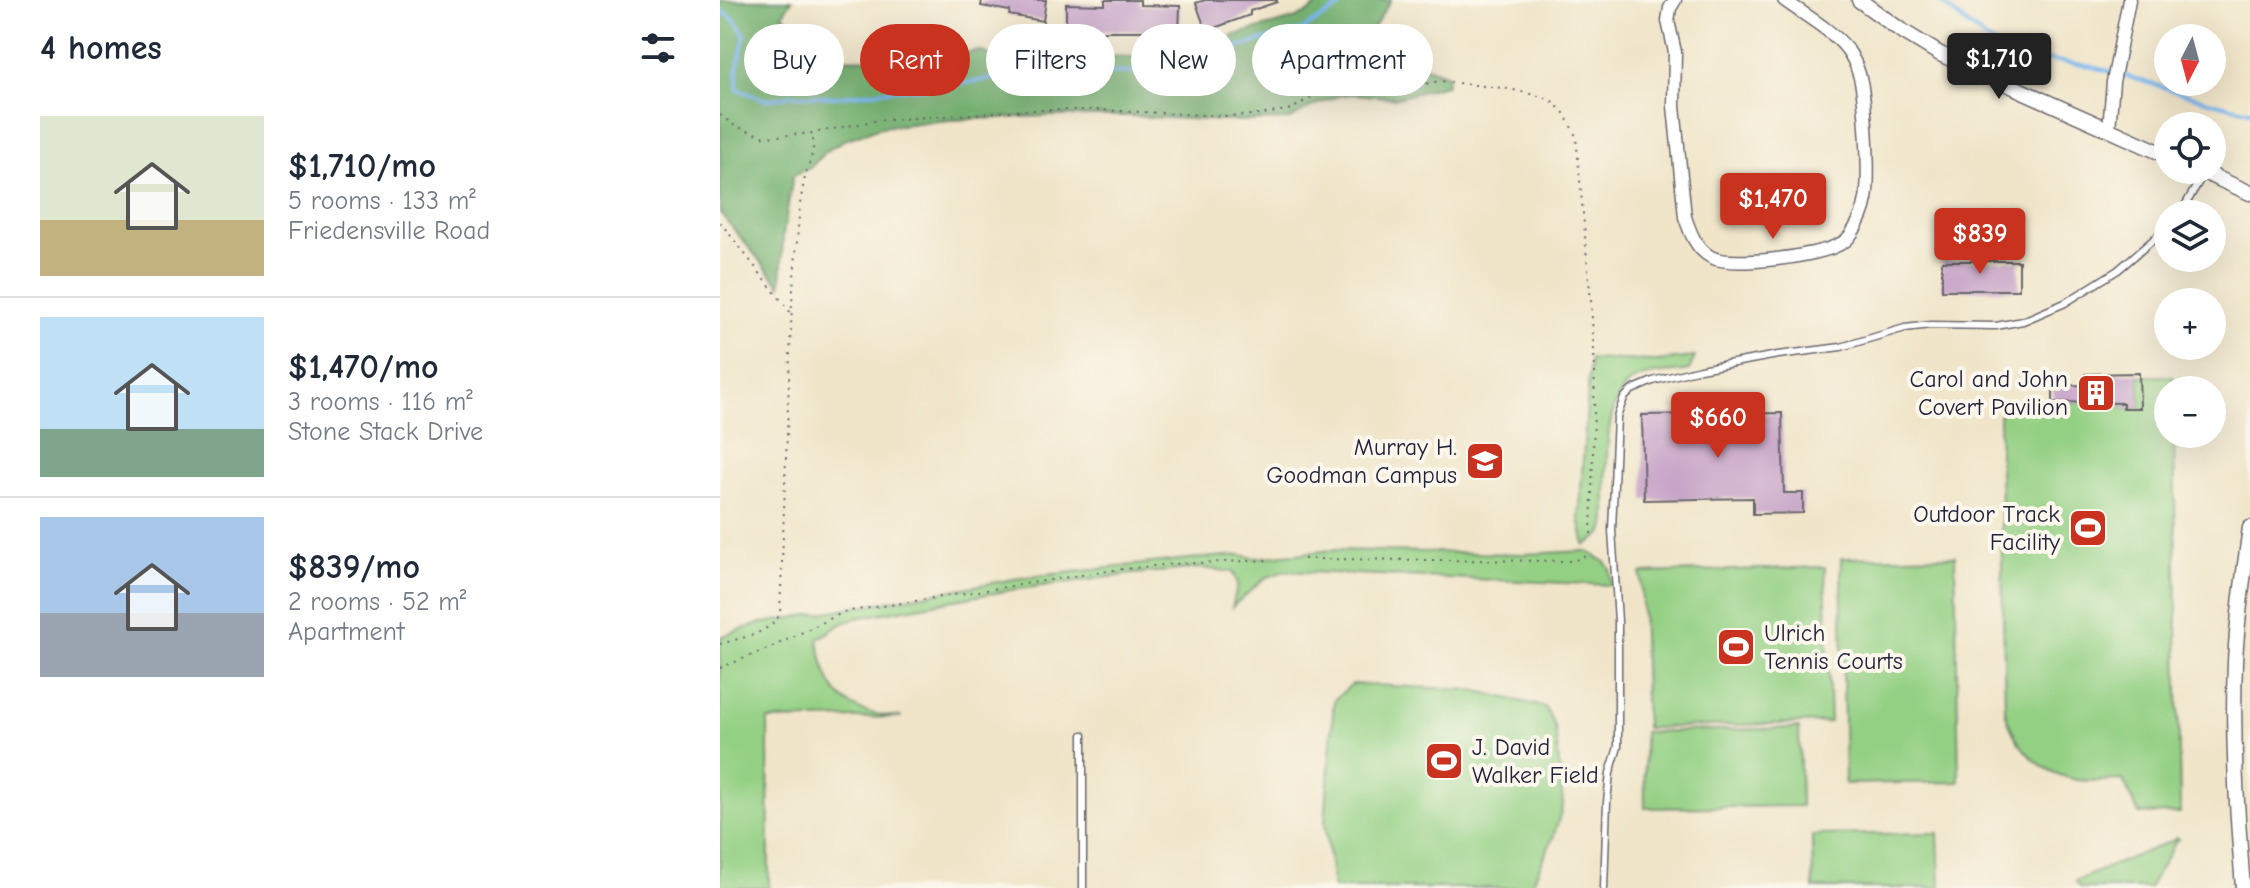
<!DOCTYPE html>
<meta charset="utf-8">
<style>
:root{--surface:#fff;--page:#f2f2f3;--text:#1f2937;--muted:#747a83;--line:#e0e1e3;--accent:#c8321e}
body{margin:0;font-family:"Comic Neue",sans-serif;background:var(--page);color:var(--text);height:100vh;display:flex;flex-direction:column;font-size:30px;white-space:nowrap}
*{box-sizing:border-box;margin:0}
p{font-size:26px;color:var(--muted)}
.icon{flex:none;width:44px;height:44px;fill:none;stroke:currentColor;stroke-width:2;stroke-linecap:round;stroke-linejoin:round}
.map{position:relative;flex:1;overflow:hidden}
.side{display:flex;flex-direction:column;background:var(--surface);width:720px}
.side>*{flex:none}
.top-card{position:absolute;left:24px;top:24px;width:760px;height:72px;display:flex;gap:16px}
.needle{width:52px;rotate:186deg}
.controls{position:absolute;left:1434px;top:24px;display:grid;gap:16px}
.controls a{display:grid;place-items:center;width:72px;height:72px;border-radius:50%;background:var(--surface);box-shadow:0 8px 32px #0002;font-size:40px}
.price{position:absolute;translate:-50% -68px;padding:0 18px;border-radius:8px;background:var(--accent);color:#fff;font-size:26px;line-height:52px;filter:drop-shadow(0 2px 4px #0008)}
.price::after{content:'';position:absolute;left:50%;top:48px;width:24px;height:18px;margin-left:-12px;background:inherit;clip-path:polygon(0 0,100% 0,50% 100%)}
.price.active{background:#222;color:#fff}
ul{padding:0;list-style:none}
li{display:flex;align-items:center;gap:24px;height:200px;padding:0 40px}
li+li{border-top:2px solid var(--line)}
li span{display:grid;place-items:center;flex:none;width:224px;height:160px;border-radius:0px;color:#555}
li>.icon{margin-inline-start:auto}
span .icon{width:96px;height:96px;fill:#fffc;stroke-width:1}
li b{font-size:34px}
h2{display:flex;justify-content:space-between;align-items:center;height:96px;padding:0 40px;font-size:34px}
.tag{padding:0 28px;border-radius:36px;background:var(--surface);box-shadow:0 8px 32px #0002;font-size:28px;line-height:72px}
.tag.active{background:var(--accent);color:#fff}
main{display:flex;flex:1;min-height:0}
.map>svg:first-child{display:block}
</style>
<main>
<section class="side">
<h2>4 homes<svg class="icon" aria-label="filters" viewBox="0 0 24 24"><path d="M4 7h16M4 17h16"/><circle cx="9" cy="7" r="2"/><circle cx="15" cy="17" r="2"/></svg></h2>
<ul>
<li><span style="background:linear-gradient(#dfe7d0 65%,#c2b280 0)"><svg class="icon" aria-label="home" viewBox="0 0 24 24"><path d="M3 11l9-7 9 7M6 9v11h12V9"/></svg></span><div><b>$1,710/mo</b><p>5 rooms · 133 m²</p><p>Friedensville Road</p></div></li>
<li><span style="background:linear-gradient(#bfe0f5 70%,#7fa58c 0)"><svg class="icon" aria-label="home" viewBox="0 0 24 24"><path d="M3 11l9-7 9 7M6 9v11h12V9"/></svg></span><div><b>$1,470/mo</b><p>3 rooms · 116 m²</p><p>Stone Stack Drive</p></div></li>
<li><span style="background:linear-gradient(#a9c7e8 60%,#9aa5b1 0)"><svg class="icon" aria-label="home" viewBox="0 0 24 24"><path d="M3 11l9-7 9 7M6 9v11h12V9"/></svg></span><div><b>$839/mo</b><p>2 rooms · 52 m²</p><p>Apartment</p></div></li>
</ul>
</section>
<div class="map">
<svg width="1530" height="888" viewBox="0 0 1530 888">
<rect width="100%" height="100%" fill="#fbf7ec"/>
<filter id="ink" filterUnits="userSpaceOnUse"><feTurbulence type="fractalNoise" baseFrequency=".0125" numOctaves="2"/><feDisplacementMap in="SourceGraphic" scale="16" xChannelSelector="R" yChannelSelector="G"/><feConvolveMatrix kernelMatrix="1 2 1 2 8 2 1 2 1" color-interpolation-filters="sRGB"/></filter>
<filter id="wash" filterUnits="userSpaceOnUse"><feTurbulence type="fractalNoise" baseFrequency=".006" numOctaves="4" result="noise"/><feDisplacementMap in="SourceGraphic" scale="32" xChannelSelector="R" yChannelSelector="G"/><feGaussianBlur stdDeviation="1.8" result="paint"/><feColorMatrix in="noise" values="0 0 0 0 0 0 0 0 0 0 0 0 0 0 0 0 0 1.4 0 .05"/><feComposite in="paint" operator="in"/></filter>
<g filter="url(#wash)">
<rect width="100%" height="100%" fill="#f0e5c9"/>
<path fill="#94d084" stroke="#5b7960" stroke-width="2" d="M 71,26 L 93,26 L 92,58 L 71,58 Z
M 975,357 L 969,370 C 951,374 931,371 914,380 C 882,396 887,473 886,505 C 886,514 887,527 881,535 C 877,539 870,542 865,545 L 859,519 L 870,359 L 936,361 Z
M 1419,376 L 1453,376 L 1454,390 L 1448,390 L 1448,434 L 1454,434 L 1460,813 L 1419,814 L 1403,780 C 1388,780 1373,782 1358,780 C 1320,773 1294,747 1285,710 L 1279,416 L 1292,402 L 1403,403 L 1403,408 L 1420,408 Z
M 614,550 L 803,554 L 866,551 L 884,561 L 890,569 L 891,585 L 564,571 L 545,578 L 512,607 L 518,584 L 513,572 L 482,568 L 413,574 L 291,590 L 136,618 L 123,623 L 98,639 C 107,694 124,715 182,717 L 48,720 L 49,888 L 0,888 L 0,637 L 38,624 L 300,578 L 467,559 L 520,555 L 535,558 Z
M 1235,556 L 1239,782 L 1125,784 L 1121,558 Z
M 1105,567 L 1110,722 L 926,728 L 921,573 Z
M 632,684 L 753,690 L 825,707 L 835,726 L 843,805 L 833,838 L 810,888 L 613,888 L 605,823 L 614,700 Z
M 1079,728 L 1081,806 L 925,808 L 924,732 Z
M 1218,833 L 1220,888 L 1093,888 L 1092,835 Z
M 1456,837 L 1459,839 L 1456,841 L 1429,888 L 1361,888 L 1355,881 L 1454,840 Z"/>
<path fill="#77b272" stroke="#4c6a56" stroke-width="2" d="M 0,0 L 72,0 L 63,14 L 71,26 L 71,58 L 192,59 L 259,51 L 276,57 L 318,47 L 348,56 L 434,57 L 453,44 L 471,47 L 574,19 L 589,12 L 603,0 L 671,0 L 646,40 L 645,54 L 681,58 L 728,75 L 726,85 L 677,98 L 633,94 L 619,96 L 595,105 L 568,120 L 508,121 L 409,116 L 325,116 L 230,120 L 161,127 L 124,140 L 105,152 L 90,168 L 73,175 L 63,235 L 61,286 L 0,213 Z"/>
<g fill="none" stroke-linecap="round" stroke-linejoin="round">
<path stroke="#7db8ef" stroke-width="4" d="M 1218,0 C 1235,14 1262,39 1281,48 C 1312,61 1345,60 1377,68 C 1429,81 1478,101 1530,111
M 0,10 L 15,20 L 25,35 L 17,69 L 17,89 L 46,100 L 72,95 L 114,97 L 177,89 L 224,87 L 299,74 L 445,72 L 487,55 L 582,30 L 631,0"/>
</g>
<g id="blocks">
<path fill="#c6a3c7" d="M 262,0 L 326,0 L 323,21 L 289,15 L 290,11 L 261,6 Z
M 385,0 L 420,0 L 420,5 L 460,6 L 459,36 L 426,35 L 426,31 L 383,31 L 381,35 L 346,34 L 346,4 L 385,5 Z
M 485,0 L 557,0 L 557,2 L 530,11 L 530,15 L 486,31 L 476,3 Z
M 1222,261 L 1299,261 L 1299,290 L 1222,290 Z
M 1419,373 L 1420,408 L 1403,408 L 1403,403 L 1333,402 L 1333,386 L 1365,385 L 1365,374 Z
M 1062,413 L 1064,493 L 1083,493 L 1083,513 L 1033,514 L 1033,498 L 924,500 L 922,415 Z"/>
</g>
</g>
<g filter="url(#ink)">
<use href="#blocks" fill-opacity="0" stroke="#6a666d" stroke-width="2"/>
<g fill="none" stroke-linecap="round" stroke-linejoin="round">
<defs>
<path id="service" d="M 1460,214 L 1484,173
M 363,735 L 363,888
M 884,888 L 887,802 L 890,773 L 898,747 L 898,621 L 892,530 L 897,417 L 904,398 L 912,390 L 933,381 L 980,369 L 1058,355 L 1121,347 L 1185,328 L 1211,325 L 1276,326 L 1303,321 L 1345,303 L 1398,270 L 1448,227"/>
<path id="minor" d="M 955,0 L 950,8 L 948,21 L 955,52 L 954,106 L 965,217 C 970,232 976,249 991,257 C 1011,268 1098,256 1118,245 C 1123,243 1129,238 1132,233 C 1138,224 1144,211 1146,199 C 1150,178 1146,91 1138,71 C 1136,64 1131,55 1127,49 C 1113,31 1083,14 1064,0
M 1389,129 L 1393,82 L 1409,0"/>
<path id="tertiary" d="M 1139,0 L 1179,29 L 1220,54 L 1448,156
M 1479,170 L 1530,193
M 1523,888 C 1517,812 1512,738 1515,662 C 1517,617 1524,572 1530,528"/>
</defs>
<use href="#service" stroke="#6a666d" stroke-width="9"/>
<use href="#minor" stroke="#6a666d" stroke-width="15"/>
<use href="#tertiary" stroke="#6a666d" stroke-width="17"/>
<path stroke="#6a666d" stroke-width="2" stroke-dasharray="2 6" stroke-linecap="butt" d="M 0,115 L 15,126 L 46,137 L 93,133 L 153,121 L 308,110 L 381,110 L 505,116 L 539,115 L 572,109 L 590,98 L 617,88 L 674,90 L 720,81 L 790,89 L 830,99 L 844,113 L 856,136 L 871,302 L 875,369 L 871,536
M 0,222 L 71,313
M 584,559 L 853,561 L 865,556
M 0,644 C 20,638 50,634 60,614 L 72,302 L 80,204 L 84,181 L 93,151 L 93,135
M 0,668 L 50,648 L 124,612 L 394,570 L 453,564 L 552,560"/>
<use href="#service" stroke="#fff" stroke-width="6"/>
<use href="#minor" stroke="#fff" stroke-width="12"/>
<use href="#tertiary" stroke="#fff" stroke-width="14"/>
</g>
</g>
<defs>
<symbol id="building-square" viewBox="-11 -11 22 22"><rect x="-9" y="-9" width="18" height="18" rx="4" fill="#c8321e" stroke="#fbf7ec"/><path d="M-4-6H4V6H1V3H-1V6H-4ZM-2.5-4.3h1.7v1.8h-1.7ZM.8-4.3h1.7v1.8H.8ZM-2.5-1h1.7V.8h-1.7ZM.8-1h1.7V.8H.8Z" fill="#fff"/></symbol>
<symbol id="university-square" viewBox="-11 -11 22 22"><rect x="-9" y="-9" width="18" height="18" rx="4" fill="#c8321e" stroke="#fbf7ec"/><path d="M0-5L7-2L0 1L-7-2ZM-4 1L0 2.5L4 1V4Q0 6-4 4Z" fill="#fff"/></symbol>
<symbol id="stadium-square" viewBox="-11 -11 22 22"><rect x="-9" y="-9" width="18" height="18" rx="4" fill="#c8321e" stroke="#fbf7ec"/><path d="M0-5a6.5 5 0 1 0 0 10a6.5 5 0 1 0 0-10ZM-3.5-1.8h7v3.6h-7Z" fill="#fff"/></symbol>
</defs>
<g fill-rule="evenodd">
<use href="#building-square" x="1354" y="371" width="44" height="44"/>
<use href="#university-square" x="743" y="439" width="44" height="44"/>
<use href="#stadium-square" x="1346" y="506" width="44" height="44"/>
<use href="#stadium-square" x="994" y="625" width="44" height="44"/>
<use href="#stadium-square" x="702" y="739" width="44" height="44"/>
</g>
<g text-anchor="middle" stroke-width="8" stroke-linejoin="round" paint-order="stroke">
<g font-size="24" fill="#22223b" stroke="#fbf7ec" text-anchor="end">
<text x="1348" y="387">Carol and John<tspan x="1348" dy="28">Covert Pavilion</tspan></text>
<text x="737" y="455">Murray H.<tspan x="737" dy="28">Goodman Campus</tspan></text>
<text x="1340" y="522">Outdoor Track<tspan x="1340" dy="28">Facility</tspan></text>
<text x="1044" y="641" text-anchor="start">Ulrich<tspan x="1044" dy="28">Tennis Courts</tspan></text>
<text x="752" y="755" text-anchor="start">J. David<tspan x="752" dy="28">Walker Field</tspan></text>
</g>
</g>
</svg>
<div class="controls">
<a><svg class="needle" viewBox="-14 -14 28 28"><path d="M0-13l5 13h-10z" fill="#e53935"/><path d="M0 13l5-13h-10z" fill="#747a83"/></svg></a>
<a><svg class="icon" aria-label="locate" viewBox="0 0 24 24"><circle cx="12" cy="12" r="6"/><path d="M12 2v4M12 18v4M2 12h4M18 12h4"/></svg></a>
<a><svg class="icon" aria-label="layers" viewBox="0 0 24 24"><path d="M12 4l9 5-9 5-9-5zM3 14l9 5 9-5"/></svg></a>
<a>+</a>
<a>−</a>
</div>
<b class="price active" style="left:1279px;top:101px">$1,710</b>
<b class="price" style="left:1053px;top:241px">$1,470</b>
<b class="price" style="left:1260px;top:276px">$839</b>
<b class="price" style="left:998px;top:460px">$660</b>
<div class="top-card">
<a class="tag">Buy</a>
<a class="tag active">Rent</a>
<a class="tag">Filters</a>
<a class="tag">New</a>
<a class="tag">Apartment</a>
</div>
</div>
</main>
